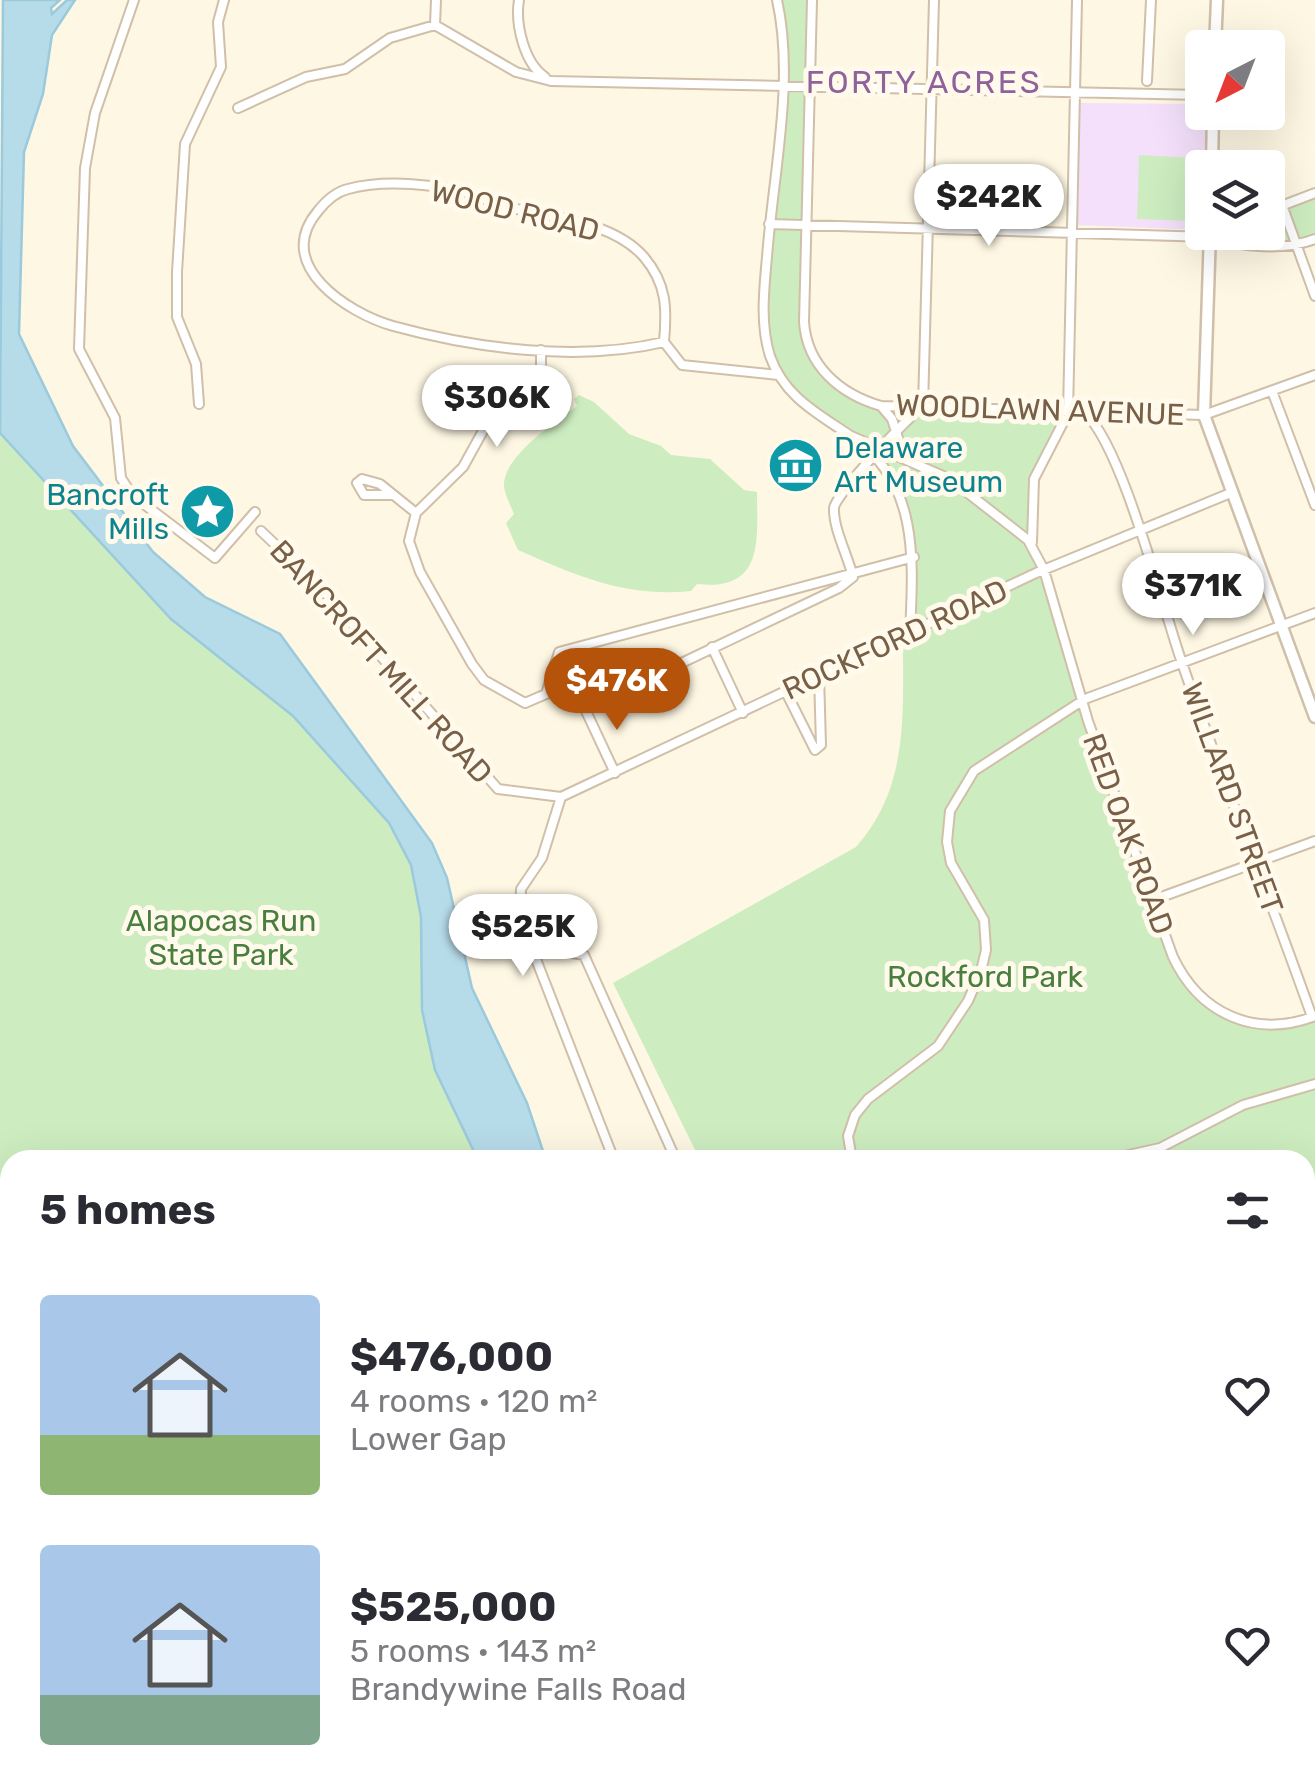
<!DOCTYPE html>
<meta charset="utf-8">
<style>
:root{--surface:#fff;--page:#f2f2f3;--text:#2b2b33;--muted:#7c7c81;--accent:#b45309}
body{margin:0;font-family:Rubik,sans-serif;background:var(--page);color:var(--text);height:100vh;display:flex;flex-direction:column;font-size:38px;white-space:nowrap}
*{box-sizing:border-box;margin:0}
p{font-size:32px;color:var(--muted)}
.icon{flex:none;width:55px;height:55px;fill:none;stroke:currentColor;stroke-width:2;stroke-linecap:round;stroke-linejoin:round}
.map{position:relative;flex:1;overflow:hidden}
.drawer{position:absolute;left:0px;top:1150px;width:1315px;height:640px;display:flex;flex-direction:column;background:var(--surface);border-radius:30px 30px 0 0;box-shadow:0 10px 40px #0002}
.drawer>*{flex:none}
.needle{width:65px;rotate:222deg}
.controls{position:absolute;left:1185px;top:30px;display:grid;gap:20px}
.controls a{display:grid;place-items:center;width:100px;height:100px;border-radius:10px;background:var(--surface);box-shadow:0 10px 40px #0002;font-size:50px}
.price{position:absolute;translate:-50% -85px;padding:0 22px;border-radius:35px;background:#fff;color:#222;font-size:32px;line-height:65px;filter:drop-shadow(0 2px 5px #0008)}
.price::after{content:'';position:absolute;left:50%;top:60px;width:30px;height:22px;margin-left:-15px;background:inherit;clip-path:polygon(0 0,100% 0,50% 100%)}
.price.selected{background:var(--accent);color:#fff}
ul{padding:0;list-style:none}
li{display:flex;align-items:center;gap:30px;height:250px;padding:0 40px}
li span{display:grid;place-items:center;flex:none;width:280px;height:200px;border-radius:10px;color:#555}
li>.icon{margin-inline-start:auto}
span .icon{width:120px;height:120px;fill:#fffc;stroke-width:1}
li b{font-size:42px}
h2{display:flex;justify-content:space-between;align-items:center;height:120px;padding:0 40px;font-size:42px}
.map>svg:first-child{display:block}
</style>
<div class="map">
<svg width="1315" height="1790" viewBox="0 0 1315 1790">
<rect width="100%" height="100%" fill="#fef7e3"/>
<path fill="#f4e0fa" d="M 1080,103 L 1202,104 L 1202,112 L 1206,113 L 1202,230 L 1075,225 Z"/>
<path fill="#cdedc0" d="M 777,0 L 812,0 L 804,322 C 810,348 819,369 841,387 C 877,418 1017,411 1068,413 L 1037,470 L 1032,547 L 1044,570 L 1085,709 L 1173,957 L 1208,1004 L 1269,1026 L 1315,1016 L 1315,1580 L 1305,1557 L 1305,1160 L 700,1160 L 613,983 L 856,847 C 908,788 903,719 903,644 C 921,618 915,537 904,506 C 897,490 884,474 875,459 L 883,449 C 817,418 787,404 765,331 L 783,52 Z
M 1139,155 L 1195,158 L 1192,221 L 1137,219 Z
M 1315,193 L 1315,239 C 1282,252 1244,244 1210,237 L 1215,233 L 1268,232 L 1268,211 Z
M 0,386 L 51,451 L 420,837 L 455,984 L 526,1160 L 10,1160 L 10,1469 L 0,1472 Z
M 579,395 L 594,402 L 629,434 L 661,446 L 671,455 L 710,459 L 744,490 L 757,492 C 757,539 765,592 697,584 L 691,591 C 627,598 574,575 518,550 L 506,523 L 514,514 C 511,506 503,492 504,483 C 506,455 556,421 577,406 L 574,399 Z"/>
<path fill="#b6dbe9" stroke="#9bcadc" stroke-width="2.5" d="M 3,0 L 60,0 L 51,8 L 52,14 L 67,0 L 75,0 L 52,35 L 43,94 L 24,152 L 19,334 L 73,446 L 153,552 L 205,597 L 280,634 L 432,843 L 447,878 L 472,988 L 527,1103 L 546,1160 L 478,1160 L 435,1070 L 422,1010 L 421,917 L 411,865 L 389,823 L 293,716 L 171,619 L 0,433 Z
M 1305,1557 L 1315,1580 L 1315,1790 L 1304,1780 Z"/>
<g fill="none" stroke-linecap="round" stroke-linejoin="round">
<defs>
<path id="minor" d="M 134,0 L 95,113 L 85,168 L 79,349 L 115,418 L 121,478 L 132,495 L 215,558 L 255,512
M 519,0 C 515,24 524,63 545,77
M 777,0 C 795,81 773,175 767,257 C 764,290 760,324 770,356 C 785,399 821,415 855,439 C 920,485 913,564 910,634
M 812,0 L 804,322 C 807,366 840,394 881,406 L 1204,415 L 1315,375
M 435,25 L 436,0
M 1147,81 L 1151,0
M 238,108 L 306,77 L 345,69 L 390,38 L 435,25 L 516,72 L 551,81 L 1202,95
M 1282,205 L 1315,296
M 1268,211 L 1315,193
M 769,224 L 1210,237 C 1241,247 1284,251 1315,239
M 664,342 C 579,362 477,349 393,326 C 348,313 272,265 318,211 C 325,202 336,192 348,189 C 385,179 438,184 475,195 C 485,198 493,204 503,206 C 547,217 612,220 644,257 C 667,284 667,309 664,342 L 682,365 L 778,375
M 541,350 L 541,373 L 494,411 L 463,467 L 416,513 L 409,541 L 420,572 L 472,664 L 484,680 L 525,703 L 546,694 L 559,652 L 914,557
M 1272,391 L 1315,505
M 199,404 L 196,364 L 177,317 L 177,272 L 185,144 L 221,67 L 218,22 L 224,0
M 881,406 L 892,419 L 904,457
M 1068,413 L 1077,0
M 1086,414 C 1123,449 1162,605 1181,660 C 1222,780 1270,897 1312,1017
M 851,436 L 950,479 L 1028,540 L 1044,570 L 1088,721 L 1173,957 C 1200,1014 1255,1039 1315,1016
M 391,495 L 364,495 L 357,483 L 362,479 L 380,484 L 416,513
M 261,531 L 319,586 L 498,789 L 561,797
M 1032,542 L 1034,479 L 1068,413
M 712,647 L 743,713
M 786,692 L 815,750 L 821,745 L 819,675
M 615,773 L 585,709 L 839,588 L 853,577 C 848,556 833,528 834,508 C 835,495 909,415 923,407 L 934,0
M 561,797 L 1036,573 L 1233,492
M 561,797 L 542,858 L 521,889 L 520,918 L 614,1160
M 1153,900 L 1315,841
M 530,946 L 584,955 L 676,1160
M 852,1160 L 848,1136 L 855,1115 L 868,1099 L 938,1046 L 968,1001 L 981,971 L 986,950 L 984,920 L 951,863 L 947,842 L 950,811 L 974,771 L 1085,699 L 1315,613
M 1106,1160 L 1160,1148 L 1243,1105 L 1315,1084
M 1305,1291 L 1315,1293
M 1305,1376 L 1315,1378
M 0,1562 L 10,1562"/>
<path id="tertiary" d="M 1215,48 L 1217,0
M 1212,168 L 1213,112
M 1210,232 L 1204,415 L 1315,717
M 1305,1678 L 1315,1673
M 1217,1790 L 1217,1780"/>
</defs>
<use href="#minor" stroke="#d0bfa9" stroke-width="12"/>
<use href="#tertiary" stroke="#d0bfa9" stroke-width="15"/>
<use href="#minor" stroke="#fff" stroke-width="8"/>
<use href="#tertiary" stroke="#fff" stroke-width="10"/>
</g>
<defs>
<symbol id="museum-disc" viewBox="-11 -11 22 22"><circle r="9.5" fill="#0f9aa8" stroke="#fffaeb"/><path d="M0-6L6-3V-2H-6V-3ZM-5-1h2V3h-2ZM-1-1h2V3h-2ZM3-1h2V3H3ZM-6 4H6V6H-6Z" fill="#fff"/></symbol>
<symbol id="sight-disc" viewBox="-11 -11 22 22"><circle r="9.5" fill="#0f9aa8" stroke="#fffaeb"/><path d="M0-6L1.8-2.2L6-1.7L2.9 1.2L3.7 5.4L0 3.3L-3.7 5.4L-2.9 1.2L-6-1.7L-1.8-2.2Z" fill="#fff"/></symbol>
</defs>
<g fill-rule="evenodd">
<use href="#museum-disc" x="764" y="434" width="63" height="63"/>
<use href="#sight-disc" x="176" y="480" width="63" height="63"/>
</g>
<g text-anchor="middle" stroke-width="10" stroke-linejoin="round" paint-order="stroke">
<g font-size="30" fill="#785f47" stroke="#fffaeb">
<text transform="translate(515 211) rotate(14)" y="10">WOOD ROAD</text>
<text transform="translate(1040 410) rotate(2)" y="10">WOODLAWN AVENUE</text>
<text transform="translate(895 640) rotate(-25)" y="10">ROCKFORD ROAD</text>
<text transform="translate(381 662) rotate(48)" y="10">BANCROFT MILL ROAD</text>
<text transform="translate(1232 798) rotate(70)" y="10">WILLARD STREET</text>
<text transform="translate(1128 834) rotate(70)" y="10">RED OAK ROAD</text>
</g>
<g font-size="30" fill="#0d838f" stroke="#fffaeb" text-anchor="start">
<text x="834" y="458">Delaware<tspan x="834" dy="34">Art Museum</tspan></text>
<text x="169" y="505" text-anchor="end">Bancroft<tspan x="169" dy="34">Mills</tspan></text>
</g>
<g font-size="30" fill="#497f3e" stroke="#fffaeb">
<text x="221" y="931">Alapocas Run<tspan x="221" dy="34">State Park</tspan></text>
<text x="985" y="987">Rockford Park</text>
</g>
<g font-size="32" letter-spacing="2.5" fill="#90629c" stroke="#fffaeb">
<text x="924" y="93">FORTY ACRES</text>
</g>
</g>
</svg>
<div class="controls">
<a><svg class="needle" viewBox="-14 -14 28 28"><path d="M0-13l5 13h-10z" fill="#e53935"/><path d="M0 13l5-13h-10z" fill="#7c7c81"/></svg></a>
<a><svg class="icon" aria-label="layers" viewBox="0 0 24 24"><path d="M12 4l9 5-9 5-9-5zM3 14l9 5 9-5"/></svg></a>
</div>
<b class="price" style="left:989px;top:249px">$242K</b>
<b class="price" style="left:497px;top:450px">$306K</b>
<b class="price" style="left:1193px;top:638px">$371K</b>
<b class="price selected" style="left:617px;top:733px">$476K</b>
<b class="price" style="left:523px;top:979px">$525K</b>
<section class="drawer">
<h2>5 homes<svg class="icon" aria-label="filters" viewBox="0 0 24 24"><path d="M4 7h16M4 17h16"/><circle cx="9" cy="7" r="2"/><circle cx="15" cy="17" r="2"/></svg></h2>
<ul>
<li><span style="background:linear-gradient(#a9c7e8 70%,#8fb573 0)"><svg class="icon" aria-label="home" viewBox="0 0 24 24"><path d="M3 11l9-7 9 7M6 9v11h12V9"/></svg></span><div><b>$476,000</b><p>4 rooms · 120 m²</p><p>Lower Gap</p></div><svg class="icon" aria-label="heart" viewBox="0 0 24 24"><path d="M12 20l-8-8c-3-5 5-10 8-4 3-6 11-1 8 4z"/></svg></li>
<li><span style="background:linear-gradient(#a9c7e8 75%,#7fa58c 0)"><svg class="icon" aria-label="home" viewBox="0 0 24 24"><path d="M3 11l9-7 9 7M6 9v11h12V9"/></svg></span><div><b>$525,000</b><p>5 rooms · 143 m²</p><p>Brandywine Falls Road</p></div><svg class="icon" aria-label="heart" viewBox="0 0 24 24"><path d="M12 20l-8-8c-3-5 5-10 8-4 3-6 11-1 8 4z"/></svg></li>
</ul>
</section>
</div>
